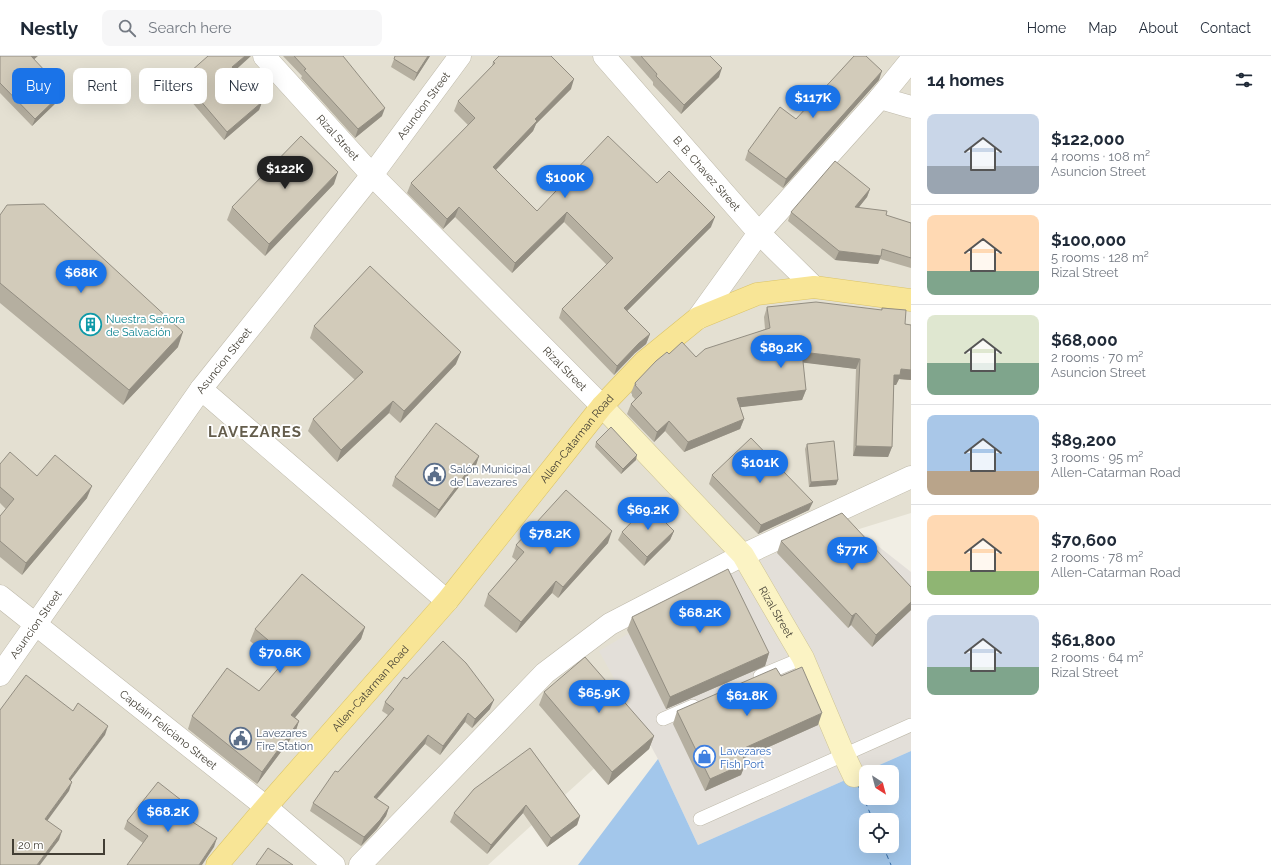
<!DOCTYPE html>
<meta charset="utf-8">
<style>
:root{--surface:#fff;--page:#f6f6f7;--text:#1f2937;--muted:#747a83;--line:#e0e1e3;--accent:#1a73e8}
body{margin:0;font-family:Raleway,sans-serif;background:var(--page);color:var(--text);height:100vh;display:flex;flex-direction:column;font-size:15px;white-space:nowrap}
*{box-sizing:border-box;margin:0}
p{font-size:13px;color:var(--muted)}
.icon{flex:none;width:22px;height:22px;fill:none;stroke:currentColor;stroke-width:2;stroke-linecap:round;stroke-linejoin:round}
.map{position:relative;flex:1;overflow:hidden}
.panel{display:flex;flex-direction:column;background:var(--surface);width:360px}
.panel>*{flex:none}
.guide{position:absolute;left:12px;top:12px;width:380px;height:36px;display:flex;gap:8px}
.needle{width:26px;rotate:144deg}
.fabs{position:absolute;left:859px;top:709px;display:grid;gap:8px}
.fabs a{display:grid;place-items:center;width:40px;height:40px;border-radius:8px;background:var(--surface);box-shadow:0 4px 16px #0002;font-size:20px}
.scale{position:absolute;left:12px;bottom:10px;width:93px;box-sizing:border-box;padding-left:4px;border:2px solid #423e34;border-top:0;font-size:11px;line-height:14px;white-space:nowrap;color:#423e34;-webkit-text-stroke:3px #fff;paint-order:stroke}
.price{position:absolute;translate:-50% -34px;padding:0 9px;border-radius:14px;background:var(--accent);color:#fff;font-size:13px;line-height:26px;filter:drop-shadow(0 1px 2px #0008)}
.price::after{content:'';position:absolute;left:50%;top:24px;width:12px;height:9px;margin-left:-6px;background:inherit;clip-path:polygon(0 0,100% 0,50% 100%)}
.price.current{background:#222;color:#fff}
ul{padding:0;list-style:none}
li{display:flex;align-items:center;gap:12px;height:100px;padding:0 16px}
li+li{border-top:1px solid var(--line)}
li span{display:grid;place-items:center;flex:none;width:112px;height:80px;border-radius:8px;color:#555}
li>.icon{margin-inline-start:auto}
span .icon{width:48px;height:48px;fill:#fffc;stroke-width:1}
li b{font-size:17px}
h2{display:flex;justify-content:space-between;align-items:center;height:48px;padding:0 16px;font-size:17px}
.tag{padding:0 14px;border-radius:8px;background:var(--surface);box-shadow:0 4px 16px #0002;font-size:14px;line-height:36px}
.tag.current{background:var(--accent);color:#fff}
header{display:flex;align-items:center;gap:24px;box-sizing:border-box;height:56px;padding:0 20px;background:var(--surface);border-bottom:1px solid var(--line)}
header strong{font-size:19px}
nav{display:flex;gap:22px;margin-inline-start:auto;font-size:14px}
.search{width:280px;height:36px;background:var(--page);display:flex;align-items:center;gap:10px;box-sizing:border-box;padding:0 14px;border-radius:8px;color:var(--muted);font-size:15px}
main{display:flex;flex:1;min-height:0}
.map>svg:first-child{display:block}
</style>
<header>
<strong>Nestly</strong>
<div class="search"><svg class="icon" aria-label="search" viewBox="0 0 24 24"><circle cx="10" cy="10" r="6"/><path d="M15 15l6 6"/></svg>Search here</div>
<nav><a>Home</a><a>Map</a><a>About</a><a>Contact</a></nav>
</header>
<main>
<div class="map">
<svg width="911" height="809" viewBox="0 0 911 809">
<rect width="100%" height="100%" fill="#f1eee4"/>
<path fill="#e4e0d2" d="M 0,0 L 911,0 L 911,457 L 856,474 L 488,809 L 0,809 Z"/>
<path fill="#e3dfd9" d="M 845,464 L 911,516 L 911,695 L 698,789 L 658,703 L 599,595 L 721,523 Z"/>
<path fill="#a3c7eb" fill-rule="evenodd" d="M 911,695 L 911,809 L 578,809 L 658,703 L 698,789 ZM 866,716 L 892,716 L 892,742 L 866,742 ZM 866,764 L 892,764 L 892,790 L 866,790 Z"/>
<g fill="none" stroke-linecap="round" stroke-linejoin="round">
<path stroke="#356ca7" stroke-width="1" stroke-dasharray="5 4" stroke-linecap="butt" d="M 858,729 L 873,764
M 883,790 L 891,809"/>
<defs>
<path id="lane" d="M 760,620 L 803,602
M 663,663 L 693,650
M 700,763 L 911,669"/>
<g id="street">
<path id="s1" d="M 264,0 L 372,119 L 602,350"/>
<path id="s2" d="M 604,0 L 759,177 L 814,231"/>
<path d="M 880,42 L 911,51"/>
<path d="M 698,262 L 759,177 L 880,42 L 911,4"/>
<path d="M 201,333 L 447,545"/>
<path id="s3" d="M 0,540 L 266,751 L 334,809"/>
<path id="s4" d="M 0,619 L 201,333 L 372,119 L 460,0"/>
<path d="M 360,809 L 545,617 L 610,568 L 743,499 L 911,421"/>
</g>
<g id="secondary">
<path id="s5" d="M 602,350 L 743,499 L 803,602 L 844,699 L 854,720"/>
</g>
<g id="primary">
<path id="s6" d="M 217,809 L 266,751 L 447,545 L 602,350 L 644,306 L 698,262 L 757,238 L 814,231 L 911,244"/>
</g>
</defs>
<use href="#lane" stroke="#beb9aa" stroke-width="14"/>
<use href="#street" stroke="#beb9aa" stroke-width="23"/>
<use href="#secondary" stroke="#cec496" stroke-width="23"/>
<use href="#primary" stroke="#dbc467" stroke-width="23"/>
<use href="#lane" stroke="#fff" stroke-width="13"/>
<use href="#street" stroke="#fff" stroke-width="22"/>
<use href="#secondary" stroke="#fbf3c4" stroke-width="22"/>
<use href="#primary" stroke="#f8e596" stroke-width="22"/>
</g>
<path fill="#b5afa0" d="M 0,0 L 37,0 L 34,4 L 61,42 L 32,70 L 0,37 Z
M 283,0 L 343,0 L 382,60 L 355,82 L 301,22 L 302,20 Z
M 430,0 L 414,25 L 391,11 L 394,3 Z
M 630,0 L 710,0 L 719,21 L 681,58 L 653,29 L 653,26 Z
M 493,6 L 571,33 L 536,68 L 533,75 L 496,114 L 537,155 L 657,127 L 711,171 L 627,255 L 650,278 L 646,288 L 635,297 L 614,319 L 559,262 L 562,253 L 607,209 L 564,166 L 512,217 L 455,161 L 443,173 L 407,137 L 411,127 L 468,69 L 454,55 L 458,45 L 492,10 Z
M 235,14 L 262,46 L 259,54 L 224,84 L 179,31 L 182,23 Z
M 879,24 L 783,132 L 745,104 L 748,95 Z
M 334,128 L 265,200 L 227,164 L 232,151 Z
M 870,133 L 867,141 L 858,152 L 911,167 L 911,212 L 880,203 L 878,208 L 835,204 L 788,165 L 791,156 Z
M 0,159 L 178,291 L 123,349 L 0,247 Z
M 767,251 L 881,254 L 882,252 L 905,268 L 911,269 L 911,324 L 899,323 L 896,329 L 894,329 L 892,391 L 888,401 L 853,400 L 856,313 L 803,306 L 806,334 L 802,344 L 740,351 L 744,363 L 740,373 L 684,396 L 665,375 L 654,386 L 627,358 L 631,348 L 635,343 L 632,340 L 632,338 L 631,337 L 635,327 L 669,298 L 696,301 L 765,273 L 764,261 Z
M 314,270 L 456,308 L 400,367 L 389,357 L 337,406 L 308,375 L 313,363 L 355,324 L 310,282 Z
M 596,386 L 636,404 L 621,418 L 595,391 Z
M 807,388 L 838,424 L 836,429 L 809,431 L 805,393 Z
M 479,400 L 476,409 L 435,462 L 392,430 L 395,421 Z
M 0,408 L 87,442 L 22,519 L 0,501 L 0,460 L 6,453 L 0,447 Z
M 712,419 L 809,454 L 758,478 L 709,428 Z
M 674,475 L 670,484 L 644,510 L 618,484 L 622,476 Z
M 781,485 L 911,531 L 911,554 L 872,591 L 851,569 L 848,572 L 777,497 Z
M 608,487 L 558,542 L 552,537 L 516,577 L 484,550 L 488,538 L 517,505 L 512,501 L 516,489 Z
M 632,561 L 769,597 L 765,610 L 666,653 L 627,574 Z
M 365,571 L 361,583 L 295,661 L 299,665 L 295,677 L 257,728 L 188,673 L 192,660 L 259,635 L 280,610 L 250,585 L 255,573 Z
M 781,620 L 818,669 L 744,702 L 741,719 L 705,735 L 673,668 L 677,655 Z
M 407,623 L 490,653 L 472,672 L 465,666 L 440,699 L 425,688 L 377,743 L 389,751 L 386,760 L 377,773 L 361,790 L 310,755 L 313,747 L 338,716 L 388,659 L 382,655 L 385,646 Z
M 544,636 L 654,680 L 649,693 L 608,729 L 539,649 Z
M 530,692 L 580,760 L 577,769 L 547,791 L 523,757 L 487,798 L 450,766 L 454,757 Z
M 181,744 L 178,753 L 176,755 L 214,791 L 143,787 L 124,773 L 127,765 Z"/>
<path fill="#938e82" d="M 31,0 L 38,0 L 28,8 Z
M 245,0 L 251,0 L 229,20 L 232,11 Z
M 428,0 L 430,0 L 414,25 L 417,17 Z
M 722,12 L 719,21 L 681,58 L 684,49 Z
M 882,15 L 879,24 L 783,132 L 786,123 Z
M 574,23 L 571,33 L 536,68 L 533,75 L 489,121 L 493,111 L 535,63 Z
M 64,35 L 61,42 L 32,70 L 35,63 Z
M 262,46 L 259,54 L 224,84 L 227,76 Z
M 385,52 L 382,60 L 355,82 L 358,73 Z
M 338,116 L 334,128 L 265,200 L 269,188 Z
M 870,133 L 867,141 L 852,160 L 855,151 Z
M 459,151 L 455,161 L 443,173 L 447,163 Z
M 567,156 L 564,166 L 512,217 L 515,207 Z
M 715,161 L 711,171 L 620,262 L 624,252 Z
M 839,195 L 881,200 L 878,208 L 835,204 Z
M 183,276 L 178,291 L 123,349 L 129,334 Z
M 650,278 L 646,288 L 635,297 L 614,319 L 617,310 L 639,287 Z
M 461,296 L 456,308 L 400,367 L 404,355 Z
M 802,296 L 860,303 L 856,313 L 798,306 Z
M 901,313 L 911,314 L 911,324 L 899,323 L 896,329 L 891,329 L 894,319 Z
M 806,334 L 802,344 L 734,352 L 737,342 Z
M 393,345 L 389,357 L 337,406 L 341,394 Z
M 744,363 L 740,373 L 684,396 L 688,386 Z
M 669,365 L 665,375 L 654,386 L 657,376 Z
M 856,390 L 892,391 L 888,401 L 853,400 Z
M 637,399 L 636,404 L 621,418 L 623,413 Z
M 479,400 L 476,409 L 435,462 L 439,454 Z
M 838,424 L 836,429 L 809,431 L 811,426 Z
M 92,430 L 87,442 L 22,519 L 26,507 Z
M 813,446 L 809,454 L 758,478 L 761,469 Z
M 612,475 L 608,487 L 558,542 L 563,531 Z
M 674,475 L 670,484 L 644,510 L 647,501 Z
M 556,525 L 552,537 L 516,577 L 521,566 Z
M 911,546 L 911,554 L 872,591 L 876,579 Z
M 856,557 L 851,569 L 848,572 L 852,560 Z
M 365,571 L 361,583 L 287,671 L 291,659 Z
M 769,597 L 765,610 L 666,653 L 670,641 Z
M 494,644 L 490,653 L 472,672 L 475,663 Z
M 468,657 L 465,666 L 440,699 L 443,690 Z
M 822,657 L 818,669 L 735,706 L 740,694 Z
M 299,665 L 295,677 L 257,728 L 262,716 Z
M 108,670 L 105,679 L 65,732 L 69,723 Z
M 428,679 L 425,688 L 371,749 L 374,741 Z
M 654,680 L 649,693 L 608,729 L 612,716 Z
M 746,707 L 741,719 L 705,735 L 710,723 Z
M 72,726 L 69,735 L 42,772 L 45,763 Z
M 181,744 L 178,753 L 170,762 L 173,753 Z
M 526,749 L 523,757 L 487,798 L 491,789 Z
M 389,751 L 386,760 L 377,773 L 361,790 L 364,781 Z
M 580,760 L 577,769 L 547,791 L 551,782 Z
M 62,775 L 59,784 L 40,809 L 37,809 Z
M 217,782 L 214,791 L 202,809 L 199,809 Z"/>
<path fill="#d2cbba" stroke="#938e82" d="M 0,0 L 31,0 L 64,35 L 35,63 L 0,27 Z
M 208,0 L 245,0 L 232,11 L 262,46 L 227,76 L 182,23 Z
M 294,0 L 343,0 L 385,52 L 358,73 L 304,14 L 306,13 Z
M 395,0 L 428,0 L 417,17 L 394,3 Z
M 499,0 L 551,0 L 574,23 L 535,63 L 537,65 L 493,111 L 537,155 L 608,80 L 657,127 L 669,115 L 715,161 L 624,252 L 650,278 L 639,287 L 617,310 L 562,253 L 613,202 L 567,156 L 515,207 L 459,151 L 447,163 L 411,127 L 475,62 L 458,45 L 495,7 L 493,6 Z
M 641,0 L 710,0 L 722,12 L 684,49 L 656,20 L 657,18 Z
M 854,0 L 866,0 L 882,15 L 786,123 L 748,95 L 780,51 L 796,63 Z
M 301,80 L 338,116 L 269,188 L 232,151 Z
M 835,105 L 870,133 L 855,151 L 887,155 L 886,159 L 911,167 L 911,202 L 882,193 L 881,200 L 839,195 L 791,156 Z
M 44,148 L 183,276 L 129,334 L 0,227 L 0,159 L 7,149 Z
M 370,210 L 461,296 L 404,355 L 393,345 L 341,394 L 313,363 L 363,316 L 314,270 Z
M 816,246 L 882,254 L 882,252 L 906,254 L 905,268 L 911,269 L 911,314 L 901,313 L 900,319 L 894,319 L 892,391 L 856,390 L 860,303 L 802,296 L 806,334 L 737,342 L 744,363 L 688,386 L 669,365 L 657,376 L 631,348 L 642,337 L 635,329 L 636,329 L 635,327 L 656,305 L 667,296 L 669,298 L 682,286 L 696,301 L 705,293 L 770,272 L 767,251 Z
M 436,367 L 479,400 L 439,454 L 395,421 Z
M 611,371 L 637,399 L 623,413 L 596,386 Z
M 751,382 L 813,446 L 761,469 L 712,419 Z
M 834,385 L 838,424 L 811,426 L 807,388 Z
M 10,396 L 37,420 L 55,399 L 92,430 L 26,507 L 0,485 L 0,460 L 14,443 L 0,431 L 0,408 Z
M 566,434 L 612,475 L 563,531 L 556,525 L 521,566 L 488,538 L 524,496 L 516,489 Z
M 648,449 L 674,475 L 647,501 L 622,476 Z
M 842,457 L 911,531 L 911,546 L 876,579 L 856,557 L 852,560 L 781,485 Z
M 728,513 L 769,597 L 670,641 L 632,561 Z
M 302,518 L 365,571 L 291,659 L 299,665 L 262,716 L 192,660 L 227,612 L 259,635 L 288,601 L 255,573 Z
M 443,585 L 466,607 L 494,644 L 475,663 L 468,657 L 443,690 L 428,679 L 374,741 L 389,751 L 380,764 L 364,781 L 313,747 L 335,715 L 338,716 L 394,653 L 385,646 L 404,621 L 407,623 Z
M 585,601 L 654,680 L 612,716 L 544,636 Z
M 802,611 L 822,657 L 740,694 L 746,707 L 710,723 L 677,655 L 776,612 L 781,620 Z
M 26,619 L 73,655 L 78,647 L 108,670 L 69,723 L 72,726 L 45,763 L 62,775 L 37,809 L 0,809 L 0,654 Z
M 530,692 L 580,760 L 551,782 L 526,749 L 491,789 L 454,757 L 474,733 Z
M 158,726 L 181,744 L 173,753 L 217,782 L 199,809 L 127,809 L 148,780 L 127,765 Z
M 268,792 L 293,809 L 256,809 Z"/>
<defs>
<symbol id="building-ring" viewBox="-11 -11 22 22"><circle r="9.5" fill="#fff" stroke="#0f9aa8" stroke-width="1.5"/><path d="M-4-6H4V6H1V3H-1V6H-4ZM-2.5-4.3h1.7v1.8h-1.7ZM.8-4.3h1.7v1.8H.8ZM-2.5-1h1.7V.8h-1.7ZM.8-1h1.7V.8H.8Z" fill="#0f9aa8"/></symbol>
<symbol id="civic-ring" viewBox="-11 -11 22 22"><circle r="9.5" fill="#fff" stroke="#5c6f8a" stroke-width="1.5"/><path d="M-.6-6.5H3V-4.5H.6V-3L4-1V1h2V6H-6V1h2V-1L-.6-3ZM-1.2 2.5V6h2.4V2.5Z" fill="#5c6f8a"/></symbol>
<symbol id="shop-ring" viewBox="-11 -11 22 22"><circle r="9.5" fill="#fff" stroke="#3f7fe0" stroke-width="1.5"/><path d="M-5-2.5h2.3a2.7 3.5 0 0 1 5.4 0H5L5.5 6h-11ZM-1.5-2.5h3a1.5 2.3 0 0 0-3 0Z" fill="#3f7fe0"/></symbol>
</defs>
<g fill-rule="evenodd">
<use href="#building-ring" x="78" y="256" width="25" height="25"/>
<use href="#civic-ring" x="422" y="406" width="25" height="25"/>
<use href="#civic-ring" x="228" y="670" width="25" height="25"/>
<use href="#shop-ring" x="692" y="688" width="25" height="25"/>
</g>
<g text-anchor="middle" stroke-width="3.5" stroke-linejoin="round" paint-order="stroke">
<g font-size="11" fill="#423e34" stroke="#fff">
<text dy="4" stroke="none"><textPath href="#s4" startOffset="710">Asuncion Street</textPath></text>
<text dy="4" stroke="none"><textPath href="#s1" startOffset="110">Rizal Street</textPath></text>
<text dy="4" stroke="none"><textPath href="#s2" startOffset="156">B. B. Chavez Street</textPath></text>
<text dy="4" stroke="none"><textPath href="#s4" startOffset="386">Asuncion Street</textPath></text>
<text dy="4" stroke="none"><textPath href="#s1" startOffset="434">Rizal Street</textPath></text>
<text dy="4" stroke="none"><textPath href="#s6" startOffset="558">Allen-Catarman Road</textPath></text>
<text dy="4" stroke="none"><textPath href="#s5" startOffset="271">Rizal Street</textPath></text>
<text dy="4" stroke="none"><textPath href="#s4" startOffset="62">Asuncion Street</textPath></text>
<text dy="4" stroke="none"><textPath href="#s6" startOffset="234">Allen-Catarman Road</textPath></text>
<text dy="4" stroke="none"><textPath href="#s3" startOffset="215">Captain Feliciano Street</textPath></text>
</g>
<g font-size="11" fill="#0d838f" stroke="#fff" text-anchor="start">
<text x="106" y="267">Nuestra Señora<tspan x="106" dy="13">de Salvación</tspan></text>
</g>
<g font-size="11" fill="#4e5e75" stroke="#fff" text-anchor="start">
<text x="450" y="417">Salón Municipal<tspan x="450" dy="13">de Lavezares</tspan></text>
<text x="256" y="681">Lavezares<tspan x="256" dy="13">Fire Station</tspan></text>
</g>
<g font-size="11" fill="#366cbe" stroke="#fff" text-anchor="start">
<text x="720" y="699">Lavezares<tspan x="720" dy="13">Fish Port</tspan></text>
</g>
<g font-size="15" font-weight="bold" letter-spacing="1" fill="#645d4c" stroke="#fff">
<text x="255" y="381">LAVEZARES</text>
</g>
</g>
</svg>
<div class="fabs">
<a><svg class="needle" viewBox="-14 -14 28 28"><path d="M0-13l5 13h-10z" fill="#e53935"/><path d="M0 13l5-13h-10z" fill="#747a83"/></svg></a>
<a><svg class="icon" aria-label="locate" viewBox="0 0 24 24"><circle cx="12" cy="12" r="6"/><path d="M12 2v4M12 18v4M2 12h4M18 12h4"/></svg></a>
</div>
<div class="scale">20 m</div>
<b class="price" style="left:813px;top:63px">$117K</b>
<b class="price current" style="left:285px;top:134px">$122K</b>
<b class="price" style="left:565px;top:143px">$100K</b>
<b class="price" style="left:81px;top:238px">$68K</b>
<b class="price" style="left:781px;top:313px">$89.2K</b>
<b class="price" style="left:760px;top:428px">$101K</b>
<b class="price" style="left:648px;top:475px">$69.2K</b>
<b class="price" style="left:550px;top:499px">$78.2K</b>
<b class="price" style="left:852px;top:515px">$77K</b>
<b class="price" style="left:700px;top:578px">$68.2K</b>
<b class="price" style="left:280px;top:618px">$70.6K</b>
<b class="price" style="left:599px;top:658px">$65.9K</b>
<b class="price" style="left:747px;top:661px">$61.8K</b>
<b class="price" style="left:168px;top:777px">$68.2K</b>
<div class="guide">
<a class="tag current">Buy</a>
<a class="tag">Rent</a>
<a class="tag">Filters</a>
<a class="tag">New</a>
</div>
</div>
<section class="panel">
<h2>14 homes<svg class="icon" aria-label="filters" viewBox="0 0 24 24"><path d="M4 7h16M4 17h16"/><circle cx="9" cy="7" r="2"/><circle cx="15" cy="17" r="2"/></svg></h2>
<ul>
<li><span style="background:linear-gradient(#c9d6e8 65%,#9aa5b1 0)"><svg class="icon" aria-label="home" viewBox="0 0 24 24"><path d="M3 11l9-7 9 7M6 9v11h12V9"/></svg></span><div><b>$122,000</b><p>4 rooms · 108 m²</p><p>Asuncion Street</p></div></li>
<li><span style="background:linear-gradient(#ffd9b3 70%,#7fa58c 0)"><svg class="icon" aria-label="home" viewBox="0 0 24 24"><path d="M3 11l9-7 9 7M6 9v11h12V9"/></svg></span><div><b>$100,000</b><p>5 rooms · 128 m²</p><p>Rizal Street</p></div></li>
<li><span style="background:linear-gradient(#dfe7d0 60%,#7fa58c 0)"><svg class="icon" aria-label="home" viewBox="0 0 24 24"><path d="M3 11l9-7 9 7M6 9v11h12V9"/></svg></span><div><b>$68,000</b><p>2 rooms · 70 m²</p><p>Asuncion Street</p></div></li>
<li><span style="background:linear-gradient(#a9c7e8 70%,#b9a48a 0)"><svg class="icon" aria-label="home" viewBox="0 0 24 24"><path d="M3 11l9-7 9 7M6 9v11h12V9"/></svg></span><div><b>$89,200</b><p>3 rooms · 95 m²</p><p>Allen-Catarman Road</p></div></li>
<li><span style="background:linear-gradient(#ffd9b3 70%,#8fb573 0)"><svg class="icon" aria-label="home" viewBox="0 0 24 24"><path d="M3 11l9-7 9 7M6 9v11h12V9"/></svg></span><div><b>$70,600</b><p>2 rooms · 78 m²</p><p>Allen-Catarman Road</p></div></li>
<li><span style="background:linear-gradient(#c9d6e8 65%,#7fa58c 0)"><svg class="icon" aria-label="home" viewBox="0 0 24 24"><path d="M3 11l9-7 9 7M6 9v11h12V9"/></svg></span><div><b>$61,800</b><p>2 rooms · 64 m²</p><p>Rizal Street</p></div></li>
</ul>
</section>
</main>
